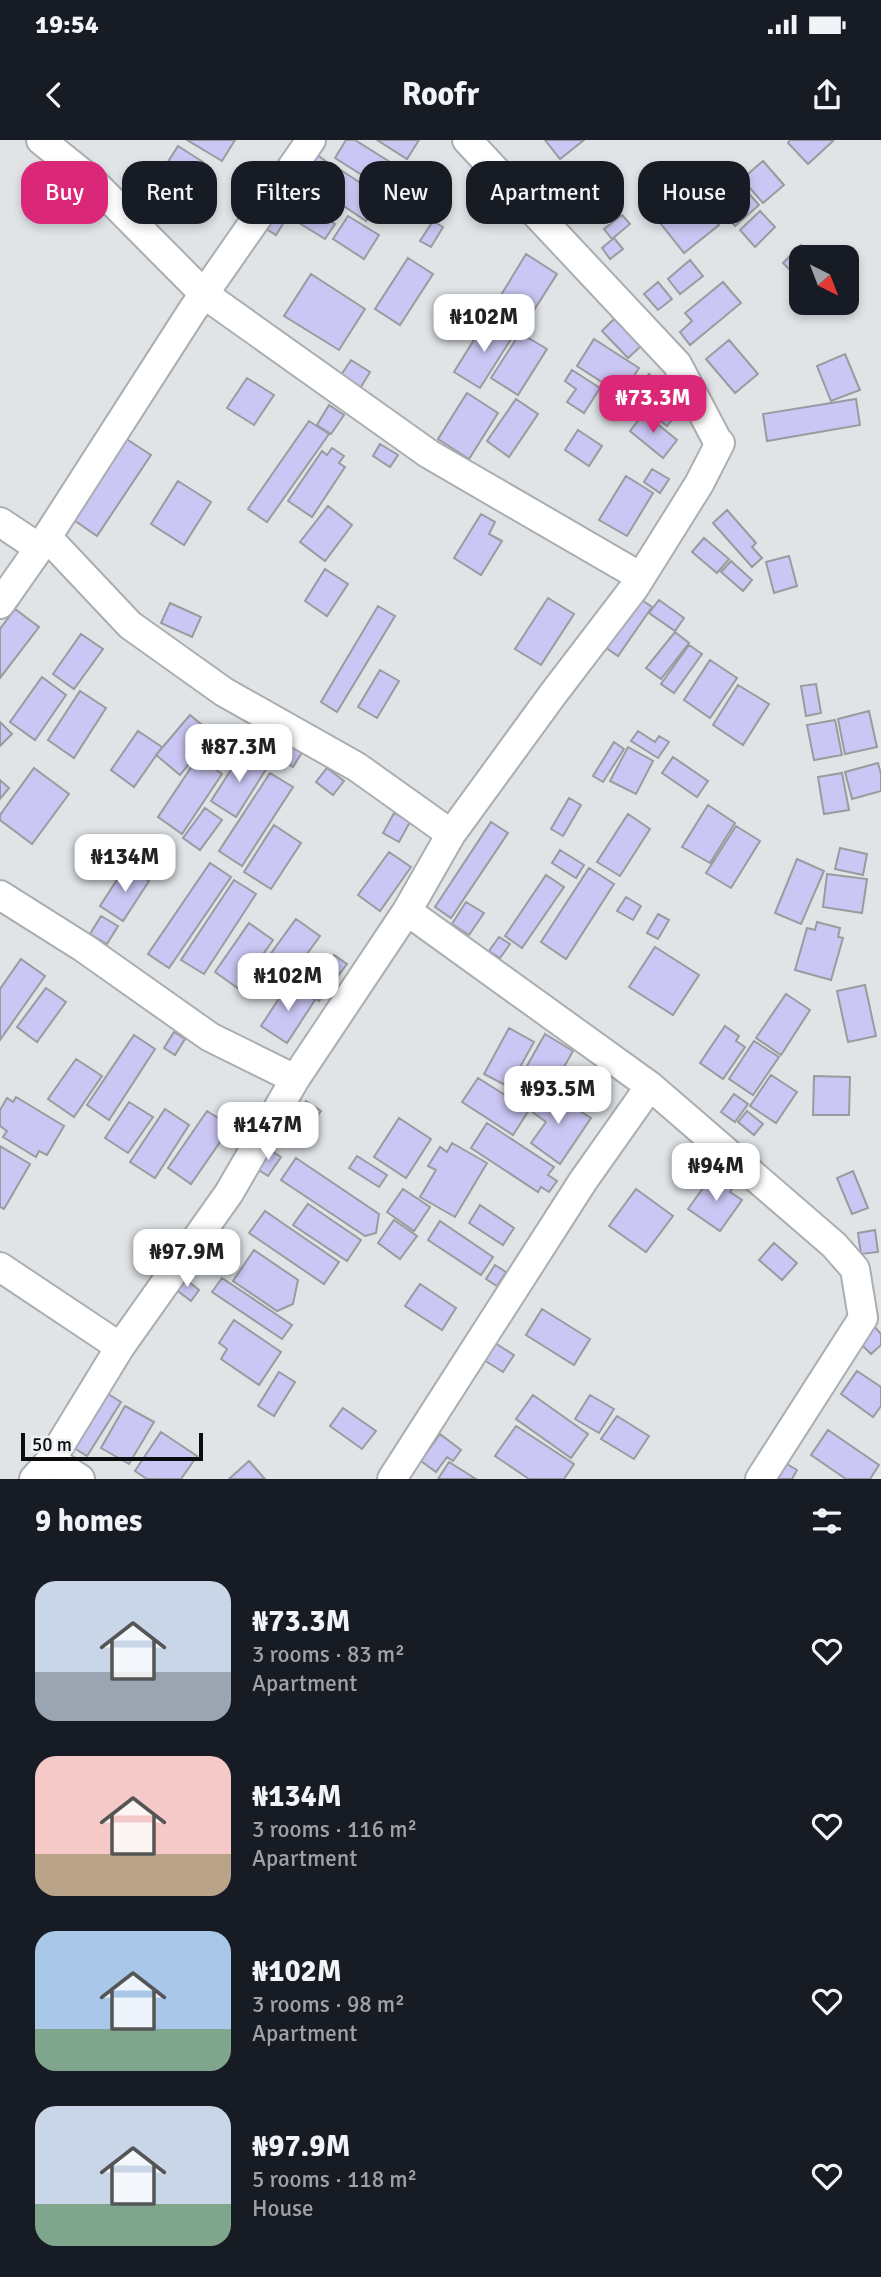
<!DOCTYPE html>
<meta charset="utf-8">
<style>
:root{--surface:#171b24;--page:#20242c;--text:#f1f3f6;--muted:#9ea1a6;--accent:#db2777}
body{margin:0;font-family:Signika,sans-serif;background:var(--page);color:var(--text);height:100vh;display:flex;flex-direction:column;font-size:26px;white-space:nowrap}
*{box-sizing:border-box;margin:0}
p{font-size:23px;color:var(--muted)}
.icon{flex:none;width:38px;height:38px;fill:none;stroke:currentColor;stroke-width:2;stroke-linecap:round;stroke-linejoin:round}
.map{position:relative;height:1339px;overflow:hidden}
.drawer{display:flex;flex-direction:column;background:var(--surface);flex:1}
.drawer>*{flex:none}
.top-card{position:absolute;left:21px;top:21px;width:840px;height:63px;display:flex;gap:14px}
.needle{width:46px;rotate:138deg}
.tools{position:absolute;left:789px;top:105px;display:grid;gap:14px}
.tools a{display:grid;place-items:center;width:70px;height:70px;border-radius:14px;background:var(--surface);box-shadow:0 4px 10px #0003;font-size:35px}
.scale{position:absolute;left:21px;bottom:18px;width:182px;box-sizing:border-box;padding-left:7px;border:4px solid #0c0d0e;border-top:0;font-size:19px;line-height:24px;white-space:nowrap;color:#0c0d0e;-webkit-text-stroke:5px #edf1f4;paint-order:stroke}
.price{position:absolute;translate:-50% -60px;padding:0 16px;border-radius:14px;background:#fff;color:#222;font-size:23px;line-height:46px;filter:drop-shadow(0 2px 4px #0008)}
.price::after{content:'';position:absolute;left:50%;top:42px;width:21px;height:16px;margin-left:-10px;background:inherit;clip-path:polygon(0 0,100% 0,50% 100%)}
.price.on{background:var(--accent);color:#fff}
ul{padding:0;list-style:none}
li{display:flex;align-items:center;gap:21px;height:175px;padding:0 35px}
li span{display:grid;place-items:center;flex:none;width:196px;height:140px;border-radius:21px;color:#555}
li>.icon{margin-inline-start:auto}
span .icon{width:84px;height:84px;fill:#fffc;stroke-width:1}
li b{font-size:30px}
h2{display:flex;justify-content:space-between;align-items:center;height:84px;padding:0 35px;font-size:30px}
.chip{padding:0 24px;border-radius:21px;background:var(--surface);box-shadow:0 4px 10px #0003;font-size:24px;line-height:63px}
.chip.on{background:var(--accent);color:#fff}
.status{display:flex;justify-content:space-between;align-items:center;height:49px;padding:0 35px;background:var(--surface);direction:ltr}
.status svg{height:19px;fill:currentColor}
header{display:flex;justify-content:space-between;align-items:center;height:91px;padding:0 35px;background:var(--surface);font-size:32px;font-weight:700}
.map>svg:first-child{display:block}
</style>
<div class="status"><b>19:54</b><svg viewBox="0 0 49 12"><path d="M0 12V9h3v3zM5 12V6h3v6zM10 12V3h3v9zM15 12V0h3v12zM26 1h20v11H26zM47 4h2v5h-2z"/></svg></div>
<header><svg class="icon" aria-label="back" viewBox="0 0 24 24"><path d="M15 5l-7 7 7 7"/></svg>Roofr<svg class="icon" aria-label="share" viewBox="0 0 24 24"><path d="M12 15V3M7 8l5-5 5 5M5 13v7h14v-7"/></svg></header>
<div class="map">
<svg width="881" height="1339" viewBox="0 0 881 1339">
<rect width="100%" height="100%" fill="#e0e4e7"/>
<path fill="#cbc7f4" stroke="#9b9b9f" stroke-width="2" d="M 187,0 L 235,0 L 222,21 Z
M 346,0 L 355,0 L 444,56 L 430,78 L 335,18 Z
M 377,0 L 419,0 L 407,19 Z
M 545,0 L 584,0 L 560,19 Z
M 790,0 L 831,0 L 833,1 L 808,24 L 788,3 Z
M 178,6 L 203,22 L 175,68 L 149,52 Z
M 311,10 L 328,23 L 314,40 L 297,27 Z
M 763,21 L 784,45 L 763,63 L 742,39 Z
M 333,25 L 382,57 L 366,81 L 317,48 Z
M 737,40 L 759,65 L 735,86 L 713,61 Z
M 687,46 L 719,85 L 684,113 L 653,74 Z
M 301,62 L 335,84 L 325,99 L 291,78 Z
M 272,65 L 288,76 L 276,95 L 260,85 Z
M 760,71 L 775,87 L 755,107 L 740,90 Z
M 622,75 L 630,84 L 612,99 L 604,89 Z
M 348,76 L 379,95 L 364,119 L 333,99 Z
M 433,81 L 443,87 L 431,107 L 420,101 Z
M 614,98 L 623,109 L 610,119 L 602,108 Z
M 801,105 L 813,117 L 802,117 L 802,142 L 783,123 Z
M 526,114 L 557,134 L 525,184 L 495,165 Z
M 408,118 L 433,134 L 400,185 L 375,169 Z
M 690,120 L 703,136 L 680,154 L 668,139 Z
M 311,134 L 365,169 L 339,210 L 284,176 Z
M 658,142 L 672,159 L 658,170 L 644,154 Z
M 723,142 L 741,163 L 690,205 L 680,192 L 692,181 L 685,173 Z
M 487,179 L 513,196 L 480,248 L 454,232 Z
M 614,179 L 641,206 L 628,218 L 602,191 Z
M 520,193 L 547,209 L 518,255 L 491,238 Z
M 594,199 L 639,228 L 622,255 L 577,226 Z
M 729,200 L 758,234 L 735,253 L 706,219 Z
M 845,214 L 860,250 L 831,261 L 817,226 Z
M 351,220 L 370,232 L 361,247 L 341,235 Z
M 572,230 L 600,248 L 584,273 L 567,262 L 576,249 L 565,241 Z
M 649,234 L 685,263 L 667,286 L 630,257 Z
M 247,238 L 274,255 L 254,285 L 227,268 Z
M 467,253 L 498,273 L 469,319 L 438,299 Z
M 516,259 L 538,274 L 509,317 L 487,301 Z
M 856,259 L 860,285 L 767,301 L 763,274 Z
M 329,265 L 344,275 L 331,294 L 317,285 Z
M 644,273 L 677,300 L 663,318 L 630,291 Z
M 309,281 L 329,294 L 267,382 L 248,369 Z
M 578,290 L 602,306 L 589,326 L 565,310 Z
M 125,298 L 151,315 L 97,396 L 71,378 Z
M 380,304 L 398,315 L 390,327 L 373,316 Z
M 332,308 L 344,316 L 339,323 L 345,327 L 312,377 L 288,361 L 322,311 L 327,315 Z
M 652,329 L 669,339 L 660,353 L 644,342 Z
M 626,336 L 653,353 L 627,396 L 599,380 Z
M 178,341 L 211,362 L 184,405 L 151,384 Z
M 328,366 L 352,385 L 325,421 L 300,402 Z
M 727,370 L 756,403 L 752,407 L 762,418 L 752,427 L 713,383 Z
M 481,374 L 495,382 L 489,394 L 502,401 L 481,435 L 454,418 Z
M 704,398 L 729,419 L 717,433 L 692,412 Z
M 789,416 L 797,446 L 774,453 L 766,422 Z
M 731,421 L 752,440 L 743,451 L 721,432 Z
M 325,429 L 348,444 L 327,476 L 305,461 Z
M 633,454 L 652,467 L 618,516 L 599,503 Z
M 548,458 L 574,474 L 541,525 L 515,509 Z
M 659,460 L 684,478 L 675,491 L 649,473 Z
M 170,463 L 201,477 L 192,497 L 161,483 Z
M 378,466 L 395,476 L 337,572 L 321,562 Z
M 15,469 L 39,487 L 0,538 L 0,489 Z
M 675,492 L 689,503 L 661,539 L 646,528 Z
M 81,494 L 103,509 L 74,549 L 53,534 Z
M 689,505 L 702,514 L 674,553 L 661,544 Z
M 710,520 L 737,538 L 710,578 L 684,560 Z
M 380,530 L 399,541 L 377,578 L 358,567 Z
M 42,537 L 66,555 L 35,600 L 10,582 Z
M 816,544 L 821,573 L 806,576 L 801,546 Z
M 738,545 L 769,564 L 743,605 L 713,585 Z
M 80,551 L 106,568 L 74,618 L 48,600 Z
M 869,571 L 877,607 L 845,614 L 838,579 Z
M 190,575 L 213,594 L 180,635 L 156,615 Z
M 835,580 L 842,615 L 814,620 L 807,585 Z
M 0,582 L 12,594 L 0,606 Z
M 259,583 L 274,594 L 264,607 L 250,596 Z
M 138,591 L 162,607 L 134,647 L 111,630 Z
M 638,591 L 655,602 L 659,596 L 669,602 L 658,618 L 631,601 Z
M 288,600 L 304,609 L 293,627 L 277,618 Z
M 614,602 L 624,609 L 603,642 L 593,636 Z
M 628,607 L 653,621 L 636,654 L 610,641 Z
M 243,611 L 268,626 L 236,677 L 211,661 Z
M 198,617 L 222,634 L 182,694 L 158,677 Z
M 673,617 L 708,641 L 697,657 L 662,633 Z
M 878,623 L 881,634 L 881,651 L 852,659 L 845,632 Z
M 34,628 L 69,654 L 32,704 L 0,680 L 0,675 Z
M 327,628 L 344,641 L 333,655 L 316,642 Z
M 270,633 L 293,647 L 242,726 L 219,711 Z
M 842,633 L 849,670 L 824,674 L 818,637 Z
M 0,640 L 9,648 L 0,659 Z
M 569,658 L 581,665 L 563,696 L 551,689 Z
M 708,665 L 735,683 L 710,723 L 682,707 Z
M 205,668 L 222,680 L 200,710 L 183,698 Z
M 394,673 L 410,682 L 399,702 L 383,693 Z
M 628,674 L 650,689 L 620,736 L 597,722 Z
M 491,682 L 508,693 L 451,778 L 435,767 Z
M 274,685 L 301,703 L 271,749 L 244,732 Z
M 736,686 L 760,701 L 731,748 L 706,733 Z
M 840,708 L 867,714 L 863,735 L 835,729 Z
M 560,710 L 584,725 L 576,738 L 552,723 Z
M 389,712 L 411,727 L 380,771 L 358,755 Z
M 797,719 L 824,731 L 801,784 L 775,773 Z
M 210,723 L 231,737 L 169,828 L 148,814 Z
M 126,726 L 149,741 L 123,781 L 100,766 Z
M 589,728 L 614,744 L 566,819 L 541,802 Z
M 827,734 L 867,739 L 862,773 L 823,767 Z
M 546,735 L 564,747 L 522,808 L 505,796 Z
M 234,740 L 256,754 L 204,834 L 181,820 Z
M 626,757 L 641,766 L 633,780 L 617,771 Z
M 466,762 L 484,773 L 469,795 L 452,784 Z
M 658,774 L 669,780 L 658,799 L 647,793 Z
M 101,776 L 118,786 L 107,804 L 90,794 Z
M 296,779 L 320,796 L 285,844 L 261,827 Z
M 817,782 L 840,788 L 838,797 L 843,798 L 831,840 L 795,830 L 807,788 L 815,790 Z
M 249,783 L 273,800 L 239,849 L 215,832 Z
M 499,797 L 510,804 L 500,818 L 489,811 Z
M 655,807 L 699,835 L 673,875 L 629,847 Z
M 334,815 L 347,824 L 319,861 L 306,851 Z
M 21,819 L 45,836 L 0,900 L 0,849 Z
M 289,843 L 315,860 L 287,903 L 261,886 Z
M 865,845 L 876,896 L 848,902 L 837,851 Z
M 46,848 L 66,862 L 37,902 L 17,887 Z
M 786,854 L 810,870 L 781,915 L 756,898 Z
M 725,886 L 739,896 L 736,901 L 745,907 L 723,939 L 700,923 Z
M 509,888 L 534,902 L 509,947 L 484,934 Z
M 174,892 L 185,899 L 175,915 L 164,908 Z
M 545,894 L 573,911 L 556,941 L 547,936 L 529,967 L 510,956 Z
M 134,895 L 155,909 L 109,980 L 87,965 Z
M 754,901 L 779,917 L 753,955 L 729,939 Z
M 76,919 L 102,936 L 74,977 L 48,959 Z
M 771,935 L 797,952 L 776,983 L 750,966 Z
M 814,936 L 850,937 L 849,975 L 813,975 Z
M 478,938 L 529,970 L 513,995 L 462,962 Z
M 546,949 L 591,978 L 560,1024 L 531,1003 L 546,982 L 531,971 Z
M 734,954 L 748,964 L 735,982 L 721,972 Z
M 16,957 L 64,986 L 47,1015 L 39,1011 L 36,1017 L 3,997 L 7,991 L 0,986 L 0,970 L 7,958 L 13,962 Z
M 306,961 L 321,971 L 314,981 L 299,971 Z
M 129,962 L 153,977 L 128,1013 L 105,998 Z
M 165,969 L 189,985 L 155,1038 L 130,1022 Z
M 207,971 L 231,986 L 191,1044 L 168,1028 Z
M 747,971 L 763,984 L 754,995 L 738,982 Z
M 399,978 L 431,999 L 406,1038 L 374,1017 Z
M 289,983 L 299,991 L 293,998 L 283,990 Z
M 487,983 L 554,1027 L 548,1035 L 557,1041 L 549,1052 L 541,1047 L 538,1052 L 471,1008 Z
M 452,1003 L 487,1023 L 455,1077 L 420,1057 L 436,1030 L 428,1026 L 440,1007 L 447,1012 Z
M 0,1006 L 30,1024 L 4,1069 L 0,1067 Z
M 267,1008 L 281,1017 L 268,1036 L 254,1027 Z
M 357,1016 L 387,1035 L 379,1047 L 349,1028 Z
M 296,1018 L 379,1074 L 376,1093 L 365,1096 L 281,1040 Z
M 853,1031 L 868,1068 L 852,1074 L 837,1038 Z
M 710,1038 L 718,1043 L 721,1039 L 733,1047 L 730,1052 L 742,1060 L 720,1091 L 688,1069 Z
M 403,1049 L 430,1067 L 414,1091 L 387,1072 Z
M 636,1049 L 673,1076 L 646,1112 L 609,1086 Z
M 308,1064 L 361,1100 L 347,1121 L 293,1085 Z
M 480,1065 L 514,1088 L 503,1105 L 469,1083 Z
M 265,1071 L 339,1122 L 324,1144 L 249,1093 Z
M 394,1080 L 417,1096 L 400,1119 L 378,1103 Z
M 440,1081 L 493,1117 L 481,1135 L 428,1100 Z
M 875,1090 L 878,1112 L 861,1114 L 858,1093 Z
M 774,1103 L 797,1123 L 782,1140 L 759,1120 Z
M 254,1110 L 298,1140 L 293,1164 L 277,1171 L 233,1141 Z
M 495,1125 L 506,1132 L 497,1146 L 486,1139 Z
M 183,1137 L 199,1150 L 191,1161 L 174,1148 Z
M 222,1138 L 292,1185 L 282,1199 L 212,1152 Z
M 420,1144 L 456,1168 L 442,1190 L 405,1166 Z
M 542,1169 L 590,1199 L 574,1225 L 526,1195 Z
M 234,1180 L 281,1212 L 259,1245 L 221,1219 L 227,1209 L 219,1203 Z
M 874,1186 L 881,1194 L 881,1205 L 871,1214 L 858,1201 Z
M 495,1203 L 514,1215 L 503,1232 L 484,1220 Z
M 857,1231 L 881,1247 L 881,1266 L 873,1277 L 841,1254 Z
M 279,1232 L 295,1242 L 274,1276 L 258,1266 Z
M 105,1252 L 121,1262 L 87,1316 L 71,1306 Z
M 533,1255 L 588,1294 L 571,1318 L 516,1279 Z
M 590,1255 L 614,1269 L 599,1293 L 575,1279 Z
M 125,1266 L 154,1282 L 129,1324 L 101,1308 Z
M 343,1268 L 376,1291 L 362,1309 L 330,1286 Z
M 617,1276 L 649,1296 L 634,1319 L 601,1299 Z
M 516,1286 L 574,1324 L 564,1339 L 529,1339 L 495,1316 Z
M 828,1290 L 879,1325 L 870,1339 L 846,1339 L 811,1315 Z
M 161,1292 L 197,1316 L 181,1339 L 147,1339 L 135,1331 Z
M 440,1294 L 461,1310 L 453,1321 L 447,1317 L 436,1332 L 421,1321 Z
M 780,1320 L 797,1330 L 792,1339 L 769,1339 Z
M 249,1321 L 265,1339 L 229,1339 Z
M 449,1322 L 476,1339 L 438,1339 Z"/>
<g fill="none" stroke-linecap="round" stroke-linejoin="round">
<defs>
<path id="street" d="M 41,0 L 93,42 L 204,154 L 429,314 L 641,437
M 0,382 L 39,408
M 47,397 L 130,485 L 224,552 L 357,627 L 451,694
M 0,464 L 47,397 L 192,171 L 311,0
M 0,755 L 84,808 L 210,897 L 295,939
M 407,771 L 650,946 L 834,1105 L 855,1129 L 863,1178 L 760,1339
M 0,1127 L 120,1207
M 51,1320 L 80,1339
M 34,1339 L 51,1320 L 120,1207 L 229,1053 L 295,939 L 407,771 L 451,694 L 553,554 L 634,448 L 699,344 L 720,303 L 717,300 L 677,224 L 467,0
M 392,1339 L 583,1041 L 650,946"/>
</defs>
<use href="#street" stroke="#aaaeb1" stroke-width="32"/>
<use href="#street" stroke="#fff" stroke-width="28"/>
</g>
</svg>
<div class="tools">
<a><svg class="needle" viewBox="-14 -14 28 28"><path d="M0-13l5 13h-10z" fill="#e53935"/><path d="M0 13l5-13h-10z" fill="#9ea1a6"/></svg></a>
</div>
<div class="scale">50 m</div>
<b class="price" style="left:484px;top:214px">₦102M</b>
<b class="price on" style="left:653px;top:295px">₦73.3M</b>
<b class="price" style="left:239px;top:644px">₦87.3M</b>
<b class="price" style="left:125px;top:754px">₦134M</b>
<b class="price" style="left:288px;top:873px">₦102M</b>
<b class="price" style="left:558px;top:986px">₦93.5M</b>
<b class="price" style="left:268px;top:1022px">₦147M</b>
<b class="price" style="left:716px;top:1063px">₦94M</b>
<b class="price" style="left:187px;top:1149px">₦97.9M</b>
<div class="top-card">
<a class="chip on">Buy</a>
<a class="chip">Rent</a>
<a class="chip">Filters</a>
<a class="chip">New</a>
<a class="chip">Apartment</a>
<a class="chip">House</a>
</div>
</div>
<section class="drawer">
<h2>9 homes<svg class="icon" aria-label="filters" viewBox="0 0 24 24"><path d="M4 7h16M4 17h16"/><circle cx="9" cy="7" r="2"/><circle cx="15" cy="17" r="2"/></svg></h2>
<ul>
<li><span style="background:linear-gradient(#c9d6e8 65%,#9aa5b1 0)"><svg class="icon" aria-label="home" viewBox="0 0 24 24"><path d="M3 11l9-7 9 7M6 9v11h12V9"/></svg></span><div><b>₦73.3M</b><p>3 rooms · 83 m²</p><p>Apartment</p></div><svg class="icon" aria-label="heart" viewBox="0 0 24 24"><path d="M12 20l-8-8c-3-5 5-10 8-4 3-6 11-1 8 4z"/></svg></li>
<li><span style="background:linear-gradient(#f6c9c9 70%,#b9a48a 0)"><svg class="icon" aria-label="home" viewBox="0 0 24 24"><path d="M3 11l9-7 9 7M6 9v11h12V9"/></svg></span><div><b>₦134M</b><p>3 rooms · 116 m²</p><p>Apartment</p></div><svg class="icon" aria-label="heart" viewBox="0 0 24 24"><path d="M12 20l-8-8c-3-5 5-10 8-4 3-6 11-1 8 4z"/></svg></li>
<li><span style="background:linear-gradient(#a9c7e8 70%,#7fa58c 0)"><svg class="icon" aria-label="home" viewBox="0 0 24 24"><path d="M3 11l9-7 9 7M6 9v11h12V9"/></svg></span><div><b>₦102M</b><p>3 rooms · 98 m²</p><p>Apartment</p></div><svg class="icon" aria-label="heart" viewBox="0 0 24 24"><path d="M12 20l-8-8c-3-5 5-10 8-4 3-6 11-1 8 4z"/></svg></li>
<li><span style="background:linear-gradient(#c9d6e8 70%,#7fa58c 0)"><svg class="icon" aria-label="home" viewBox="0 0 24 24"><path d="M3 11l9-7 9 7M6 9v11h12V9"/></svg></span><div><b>₦97.9M</b><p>5 rooms · 118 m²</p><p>House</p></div><svg class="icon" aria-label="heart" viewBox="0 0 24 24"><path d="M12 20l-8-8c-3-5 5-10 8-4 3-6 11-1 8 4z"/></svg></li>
</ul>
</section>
